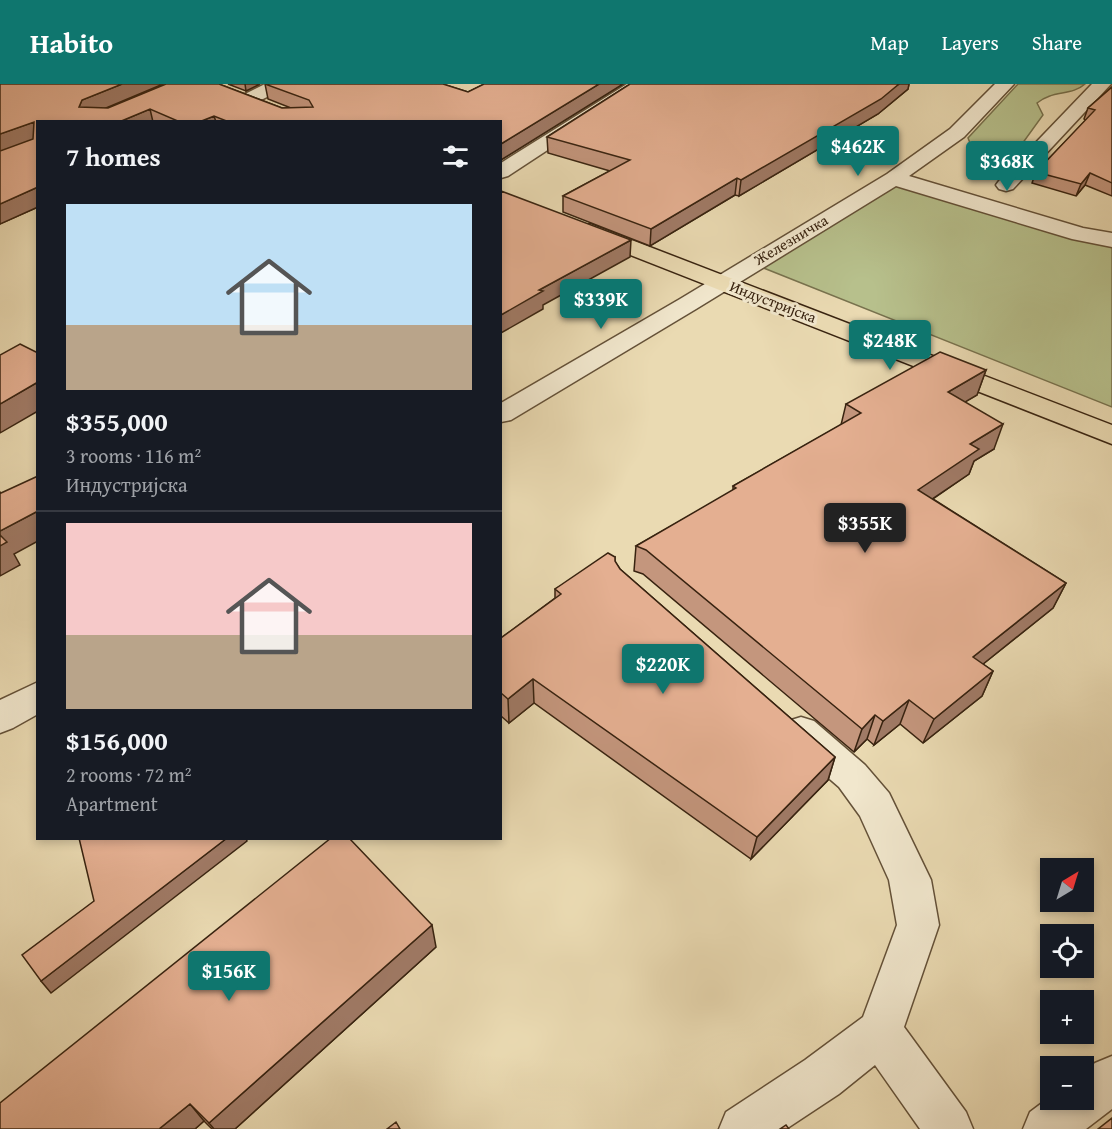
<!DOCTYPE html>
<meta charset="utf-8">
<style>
:root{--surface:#171b24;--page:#20242c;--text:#f1f3f6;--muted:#9ea1a6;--line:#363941;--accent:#0f766e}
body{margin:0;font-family:"Gentium Book Plus",serif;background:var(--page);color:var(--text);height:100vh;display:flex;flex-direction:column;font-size:22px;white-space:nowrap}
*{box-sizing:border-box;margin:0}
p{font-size:20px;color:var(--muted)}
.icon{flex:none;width:33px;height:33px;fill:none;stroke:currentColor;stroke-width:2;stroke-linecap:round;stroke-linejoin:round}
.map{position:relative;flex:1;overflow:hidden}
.panel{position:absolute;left:36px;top:36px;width:466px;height:720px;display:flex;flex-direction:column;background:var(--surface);border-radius:0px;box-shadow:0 3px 9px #0003}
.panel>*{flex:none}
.needle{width:39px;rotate:38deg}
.fabs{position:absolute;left:1040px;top:774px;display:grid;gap:12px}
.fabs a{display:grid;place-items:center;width:54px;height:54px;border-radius:0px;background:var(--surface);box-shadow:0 3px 9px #0003;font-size:30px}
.price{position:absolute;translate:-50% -51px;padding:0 14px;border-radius:6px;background:var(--accent);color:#fff;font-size:20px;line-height:39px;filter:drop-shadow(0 2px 3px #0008)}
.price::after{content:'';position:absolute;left:50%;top:36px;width:18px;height:14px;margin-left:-9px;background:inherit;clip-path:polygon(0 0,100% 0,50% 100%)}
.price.current{background:#222;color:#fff}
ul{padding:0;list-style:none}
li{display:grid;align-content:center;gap:12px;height:318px;padding:0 30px}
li+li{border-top:2px solid var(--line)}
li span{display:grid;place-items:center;height:186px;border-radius:0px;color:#555}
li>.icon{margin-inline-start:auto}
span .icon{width:108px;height:108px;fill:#fffc;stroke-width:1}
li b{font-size:26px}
h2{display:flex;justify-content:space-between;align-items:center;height:72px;padding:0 30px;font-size:26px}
header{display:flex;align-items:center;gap:36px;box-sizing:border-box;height:84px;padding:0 30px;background:var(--accent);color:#fff}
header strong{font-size:28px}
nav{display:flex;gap:33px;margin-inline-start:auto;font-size:21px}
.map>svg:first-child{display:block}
</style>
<header>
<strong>Habito</strong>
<nav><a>Map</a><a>Layers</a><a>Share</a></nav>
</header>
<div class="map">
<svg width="1112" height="1045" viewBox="0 0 1112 1045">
<rect width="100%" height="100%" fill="#eadab2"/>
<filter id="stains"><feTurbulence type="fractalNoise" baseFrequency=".00333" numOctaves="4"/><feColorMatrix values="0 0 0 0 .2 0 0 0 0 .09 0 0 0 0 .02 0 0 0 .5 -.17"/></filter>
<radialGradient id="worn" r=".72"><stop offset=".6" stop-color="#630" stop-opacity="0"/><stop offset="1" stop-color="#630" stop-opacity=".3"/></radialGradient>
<path fill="#b7c08c" stroke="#78724e" stroke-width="1.5" d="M 1018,0 L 1085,0 C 1072,12 1052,6 1037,19 L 1043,31 L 1022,60 L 1001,62 L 970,59 L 968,54 Z
M 888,99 L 1112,161 L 1112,323 L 761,183 Z"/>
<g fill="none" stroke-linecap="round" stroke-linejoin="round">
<defs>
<path id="minor" d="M 265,0 L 288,0 L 285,4 L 253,20 L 241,20 L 238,16 L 241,12 Z
M 627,0 L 648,0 L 508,92 L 501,94 L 501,79 Z
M 995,0 L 1014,0 L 964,53 L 909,92 L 1083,144 L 1112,149 L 1112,163 L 1072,155 L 896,102 L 696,225 L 511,336 L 501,338 L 501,319 L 680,215 L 887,90 L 950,45 Z
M 1092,0 L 1111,0 L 1013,105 L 1006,107 L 999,105 L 996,101 L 999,97 Z
M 38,598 L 38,630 L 13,644 L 0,649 L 0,616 Z
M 801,633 L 814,637 L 865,681 L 889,709 L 931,796 L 939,841 L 904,943 L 966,1028 L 973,1045 L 920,1045 L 875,981 L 839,1010 L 786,1045 L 719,1045 L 726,1028 L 805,976 L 863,933 L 897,841 L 889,796 L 860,732 L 839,703 L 788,659 L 783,648 L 788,637 Z
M 1112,972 L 1112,1025 L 1086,1045 L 1023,1045 L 1030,1028 L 1050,1013 L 1050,1016 L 1083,1016 L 1083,989 L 1095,979 Z"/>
<path id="major" d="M 590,140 L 1112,341 L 1112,360 L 582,152 L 579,147 L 582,142 Z"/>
</defs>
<use href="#minor" stroke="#645138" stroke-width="3"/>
<use href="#major" stroke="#382310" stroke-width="3"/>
<use href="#minor" fill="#f1e7cd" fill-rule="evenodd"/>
<use href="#major" fill="#eadab2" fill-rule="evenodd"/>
</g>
<path fill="#c4967d" stroke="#382310" stroke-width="1.5" d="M 0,0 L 163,0 L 105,24 L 108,24 L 166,0 L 219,0 L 282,24 L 291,24 L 268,15 L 265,0 L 443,0 L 468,8 L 484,0 L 623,0 L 501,76 L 501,38 L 38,38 L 38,123 L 0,140 Z
M 228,0 L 260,0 L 246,7 Z
M 630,0 L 909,0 L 908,5 L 878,30 L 739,112 L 735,111 L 650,162 L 563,128 L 563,112 L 610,87 L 548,69 L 547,53 Z
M 1112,3 L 1112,112 L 1085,101 L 1076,112 L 1032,99 L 1036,88 L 1086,36 L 1084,35 L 1088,24 Z
M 986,286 L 977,311 L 964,318 L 994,365 L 974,377 L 969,390 L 933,415 L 1066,499 L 1053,524 L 983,580 L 993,587 L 982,612 L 923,659 L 900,640 L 874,661 L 867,655 L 854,668 L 643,490 L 634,487 L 636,462 L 733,407 L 733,402 L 841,341 L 846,320 Z
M 615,473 L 615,478 L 620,485 L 835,673 L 828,696 L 751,775 L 534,619 L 509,639 L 501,632 L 501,554 L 555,514 L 555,505 Z
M 436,863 L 235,1045 L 212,1045 L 204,1037 L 195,1045 L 0,1045 Z"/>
<path fill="#a07a66" stroke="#382310" stroke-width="1.5" d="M 122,0 L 163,0 L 87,32 L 79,23 L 82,16 Z
M 245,0 L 260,0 L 246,7 Z
M 599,0 L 623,0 L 501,76 L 501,60 Z
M 899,0 L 909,0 L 908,5 L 878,30 L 739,112 L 741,96 Z
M 150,25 L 153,38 L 119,38 Z
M 214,32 L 216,38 L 199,38 Z
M 34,38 L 38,55 L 0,69 L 0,50 Z
M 1090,89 L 1085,101 L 1076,112 L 1081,100 Z
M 737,94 L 735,111 L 650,162 L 651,145 Z
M 38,103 L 38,123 L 0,140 L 0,120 Z
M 631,156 L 630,173 L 543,221 L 543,225 L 501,249 L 501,231 L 539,206 Z
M 986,286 L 977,311 L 940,333 L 948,308 Z
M 38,298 L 38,327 L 0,349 L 0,320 Z
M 1003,340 L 994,365 L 974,377 L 969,390 L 910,430 L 918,406 L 970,360 Z
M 38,427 L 38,457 L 14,470 L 20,481 L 0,492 L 0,447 Z
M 1066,499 L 1053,524 L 962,597 L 973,573 Z
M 993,587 L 982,612 L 923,659 L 934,635 Z
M 533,595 L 534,619 L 509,639 L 508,615 Z
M 909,616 L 900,640 L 874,661 L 883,637 Z
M 875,631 L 867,655 L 854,668 L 862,645 Z
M 835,673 L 828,696 L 751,775 L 757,753 Z
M 227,754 L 246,754 L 247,757 L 51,909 L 41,897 Z
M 432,841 L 436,863 L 235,1045 L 214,1045 L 209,1039 Z
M 190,1020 L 204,1037 L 195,1045 L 159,1045 Z"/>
<path fill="#e4af91" stroke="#382310" stroke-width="1.5" d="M 0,0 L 122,0 L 82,16 L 79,23 L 108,24 L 166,0 L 219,0 L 282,24 L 313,23 L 309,16 L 265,0 L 443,0 L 468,8 L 484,0 L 599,0 L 501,60 L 501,38 L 229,38 L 214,32 L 199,38 L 180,38 L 150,25 L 119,38 L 38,38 L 38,103 L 0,120 L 0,67 L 33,55 L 34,38 L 0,50 Z
M 630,0 L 899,0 L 881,15 L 741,96 L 737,94 L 651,145 L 563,112 L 630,76 L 547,53 Z
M 1112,3 L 1112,99 L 1090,89 L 1081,100 L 1036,88 L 1095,26 L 1088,24 Z
M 501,107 L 631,156 L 539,206 L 543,207 L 501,231 Z
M 20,260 L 38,269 L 38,298 L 0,320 L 0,271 Z
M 940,268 L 986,286 L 948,308 L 1003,340 L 970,360 L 979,365 L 918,406 L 1066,499 L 973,573 L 993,587 L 934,635 L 909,616 L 883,637 L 875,631 L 862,645 L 646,466 L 636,462 L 736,404 L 733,402 L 861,329 L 846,320 Z
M 38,392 L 38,427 L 0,447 L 0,408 L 1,409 Z
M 0,451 L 7,458 L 0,462 Z
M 608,469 L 615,473 L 615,477 L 620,485 L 835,673 L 757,753 L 533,595 L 508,615 L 501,609 L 501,554 L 561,510 L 555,505 Z
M 79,754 L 227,754 L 41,897 L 22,871 L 94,817 Z
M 331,754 L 349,754 L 432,841 L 209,1039 L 190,1020 L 159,1045 L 0,1045 L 0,1019 Z
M 1112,1034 L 1112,1045 L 1098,1045 Z
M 396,1038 L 400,1045 L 387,1045 Z
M 786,1041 L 789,1045 L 780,1045 Z"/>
<g text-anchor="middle" stroke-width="6" stroke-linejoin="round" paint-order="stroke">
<g font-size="15" fill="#382310" stroke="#f1e7cd">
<text transform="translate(791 156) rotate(-31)" y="5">Железничка</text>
<text transform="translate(773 218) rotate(21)" y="5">Индустријска</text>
</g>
</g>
<rect width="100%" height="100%" filter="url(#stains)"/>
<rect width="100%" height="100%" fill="url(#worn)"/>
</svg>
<div class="fabs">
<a><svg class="needle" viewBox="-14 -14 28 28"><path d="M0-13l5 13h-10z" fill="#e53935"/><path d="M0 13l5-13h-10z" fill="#9ea1a6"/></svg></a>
<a><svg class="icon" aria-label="locate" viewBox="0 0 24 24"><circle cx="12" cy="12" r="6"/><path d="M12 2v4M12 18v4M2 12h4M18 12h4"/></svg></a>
<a>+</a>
<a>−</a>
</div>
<b class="price" style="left:858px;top:93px">$462K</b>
<b class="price" style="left:1007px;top:108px">$368K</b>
<b class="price" style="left:601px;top:246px">$339K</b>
<b class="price" style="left:890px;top:287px">$248K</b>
<b class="price current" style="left:865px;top:470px">$355K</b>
<b class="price" style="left:663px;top:611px">$220K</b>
<b class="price" style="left:229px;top:918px">$156K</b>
<section class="panel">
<h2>7 homes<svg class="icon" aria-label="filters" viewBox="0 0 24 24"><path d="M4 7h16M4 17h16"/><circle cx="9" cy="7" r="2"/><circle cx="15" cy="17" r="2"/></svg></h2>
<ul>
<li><span style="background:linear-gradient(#bfe0f5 65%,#b9a48a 0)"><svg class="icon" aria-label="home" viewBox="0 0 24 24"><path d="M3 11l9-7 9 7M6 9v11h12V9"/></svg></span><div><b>$355,000</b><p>3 rooms · 116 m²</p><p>Индустријска</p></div></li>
<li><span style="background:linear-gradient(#f6c9c9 60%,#b9a48a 0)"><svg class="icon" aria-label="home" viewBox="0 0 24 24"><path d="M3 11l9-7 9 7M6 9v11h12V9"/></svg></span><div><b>$156,000</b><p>2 rooms · 72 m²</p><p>Apartment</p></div></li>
</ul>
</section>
</div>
